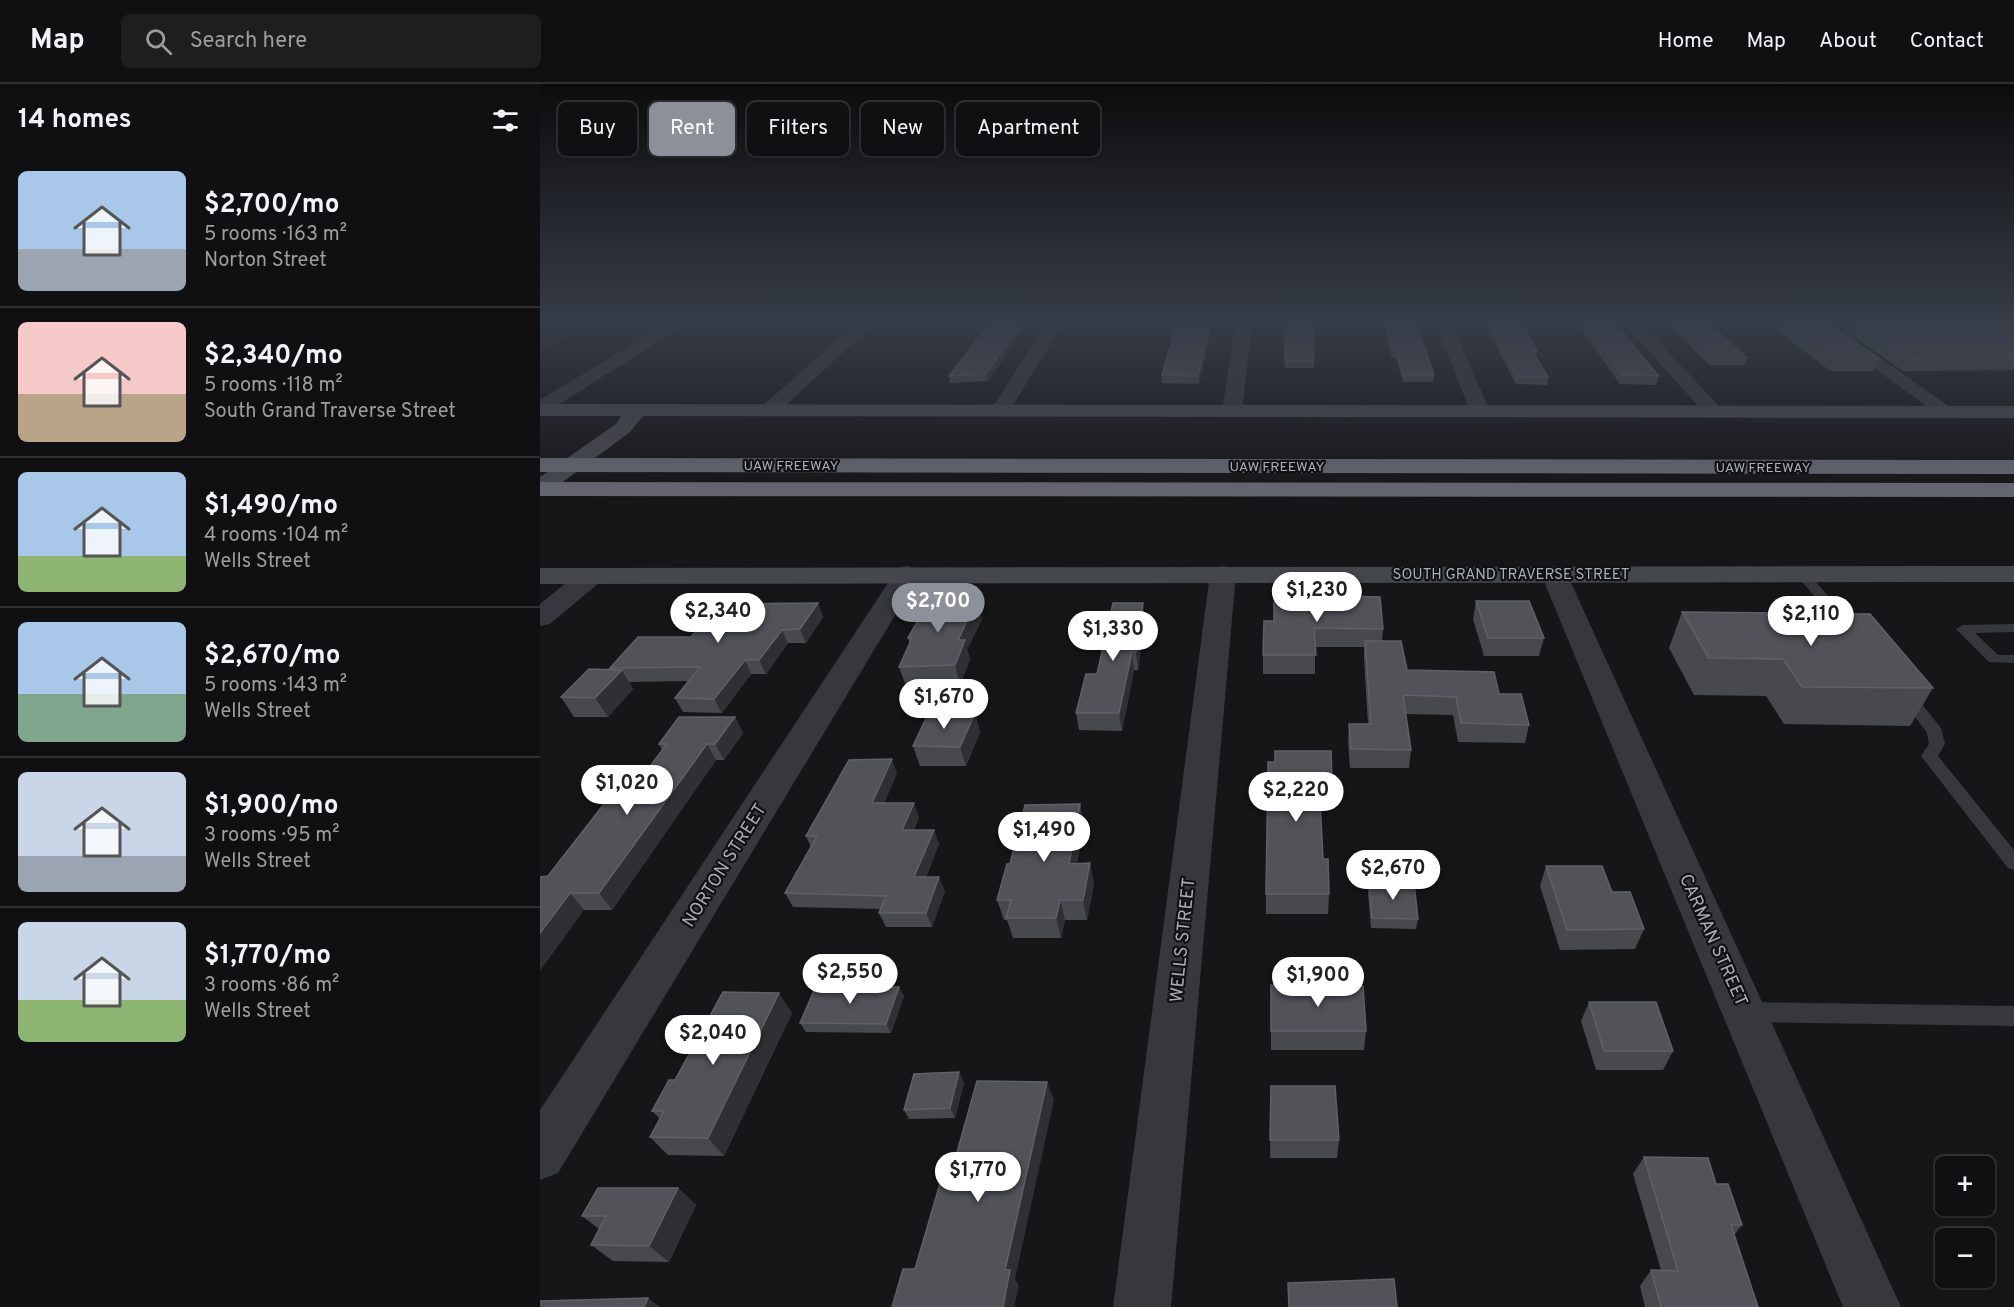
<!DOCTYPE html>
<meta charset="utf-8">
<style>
:root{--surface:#101012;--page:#1e1e20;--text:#f1f3f6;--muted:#9c9d9f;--line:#303032;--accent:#8c9099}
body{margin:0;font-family:Overpass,sans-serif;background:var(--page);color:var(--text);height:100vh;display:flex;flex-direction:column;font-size:22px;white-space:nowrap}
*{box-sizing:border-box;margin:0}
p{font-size:20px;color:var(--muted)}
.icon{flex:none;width:33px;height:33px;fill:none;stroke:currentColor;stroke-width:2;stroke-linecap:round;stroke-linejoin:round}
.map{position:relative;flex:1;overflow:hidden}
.panel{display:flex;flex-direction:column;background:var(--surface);width:540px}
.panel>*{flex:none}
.guide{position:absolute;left:18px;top:18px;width:570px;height:54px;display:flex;gap:12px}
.tools{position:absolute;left:1395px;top:1072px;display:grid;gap:12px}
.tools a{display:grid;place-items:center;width:60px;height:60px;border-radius:9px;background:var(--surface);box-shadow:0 2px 4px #0004,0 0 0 2px var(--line);font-size:30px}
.price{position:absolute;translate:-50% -51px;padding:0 14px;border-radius:21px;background:#fff;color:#222;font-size:20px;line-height:39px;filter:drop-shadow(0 2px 3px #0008)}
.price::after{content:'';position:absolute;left:50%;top:36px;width:18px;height:14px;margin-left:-9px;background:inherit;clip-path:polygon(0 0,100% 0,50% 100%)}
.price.selected{background:var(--accent);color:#fff}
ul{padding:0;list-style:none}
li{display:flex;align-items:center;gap:18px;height:150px;padding:0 18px}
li+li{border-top:2px solid var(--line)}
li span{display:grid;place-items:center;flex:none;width:168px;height:120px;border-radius:9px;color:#555}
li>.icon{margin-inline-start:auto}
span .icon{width:72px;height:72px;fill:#fffc;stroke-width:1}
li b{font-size:26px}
h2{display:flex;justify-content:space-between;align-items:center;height:72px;padding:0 18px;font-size:26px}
.chip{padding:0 21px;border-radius:9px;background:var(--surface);box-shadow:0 2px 4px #0004,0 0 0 2px var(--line);font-size:21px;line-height:54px}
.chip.selected{background:var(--accent);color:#fff}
header{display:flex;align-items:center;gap:36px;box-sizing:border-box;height:84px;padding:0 30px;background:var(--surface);border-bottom:2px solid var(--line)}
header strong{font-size:28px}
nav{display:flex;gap:33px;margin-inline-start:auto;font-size:21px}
.search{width:420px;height:54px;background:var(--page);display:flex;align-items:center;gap:15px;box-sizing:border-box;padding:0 21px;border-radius:9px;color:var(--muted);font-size:22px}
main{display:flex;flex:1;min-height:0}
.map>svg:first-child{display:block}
</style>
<header>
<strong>Map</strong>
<div class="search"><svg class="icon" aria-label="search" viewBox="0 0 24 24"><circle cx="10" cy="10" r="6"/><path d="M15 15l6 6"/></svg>Search here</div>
<nav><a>Home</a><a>Map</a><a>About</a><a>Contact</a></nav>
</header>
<main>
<section class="panel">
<h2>14 homes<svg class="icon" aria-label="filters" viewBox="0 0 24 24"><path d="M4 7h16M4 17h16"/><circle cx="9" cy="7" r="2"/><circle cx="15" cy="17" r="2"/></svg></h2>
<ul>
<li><span style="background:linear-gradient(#a9c7e8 65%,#9aa5b1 0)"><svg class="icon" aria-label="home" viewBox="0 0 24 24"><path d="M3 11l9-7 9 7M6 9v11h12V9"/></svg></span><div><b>$2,700/mo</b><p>5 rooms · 163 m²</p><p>Norton Street</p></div></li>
<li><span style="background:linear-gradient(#f6c9c9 60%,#b9a48a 0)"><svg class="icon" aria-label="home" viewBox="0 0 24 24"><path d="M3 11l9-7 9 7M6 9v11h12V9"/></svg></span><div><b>$2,340/mo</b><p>5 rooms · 118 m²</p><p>South Grand Traverse Street</p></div></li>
<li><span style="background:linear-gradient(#a9c7e8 70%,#8fb573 0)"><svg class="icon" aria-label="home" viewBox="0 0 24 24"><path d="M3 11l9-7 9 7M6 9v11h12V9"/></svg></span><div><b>$1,490/mo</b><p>4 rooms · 104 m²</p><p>Wells Street</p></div></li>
<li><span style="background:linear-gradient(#a9c7e8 60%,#7fa58c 0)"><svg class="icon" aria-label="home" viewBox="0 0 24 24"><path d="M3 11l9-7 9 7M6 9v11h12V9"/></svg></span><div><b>$2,670/mo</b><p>5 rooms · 143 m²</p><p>Wells Street</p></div></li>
<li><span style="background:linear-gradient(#c9d6e8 70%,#9aa5b1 0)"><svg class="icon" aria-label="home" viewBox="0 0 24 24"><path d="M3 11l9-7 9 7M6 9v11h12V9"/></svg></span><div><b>$1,900/mo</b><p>3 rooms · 95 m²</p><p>Wells Street</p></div></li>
<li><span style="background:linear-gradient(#c9d6e8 65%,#8fb573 0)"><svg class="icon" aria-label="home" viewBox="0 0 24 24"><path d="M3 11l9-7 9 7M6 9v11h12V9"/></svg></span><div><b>$1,770/mo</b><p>3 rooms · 86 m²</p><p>Wells Street</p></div></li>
</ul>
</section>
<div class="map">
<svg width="1474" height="1223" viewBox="0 0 1474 1223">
<rect width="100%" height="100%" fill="#161618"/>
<path fill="#222225" d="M 0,236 L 58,236 L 0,267 Z"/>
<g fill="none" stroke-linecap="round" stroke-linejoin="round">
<path fill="#37383d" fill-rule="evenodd" d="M 1262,486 L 1266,487 L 1315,542 L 1317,545 L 1315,548 L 1305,548 L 1258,493 L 1256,490 Z
M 1474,540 L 1474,548 L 1435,549 L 1458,571 L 1474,571 L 1474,579 L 1449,578 L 1416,545 L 1423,541 Z
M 1368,607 L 1373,609 L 1401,644 L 1405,660 L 1398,672 L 1474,766 L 1474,786 L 1468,784 L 1381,672 L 1389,660 L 1387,649 L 1360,612 Z
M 1208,918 L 1474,922 L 1474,942 L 1208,938 L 1200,935 L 1197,928 L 1200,921 Z"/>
<path fill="#37383d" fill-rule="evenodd" d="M 133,236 L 152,236 L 7,328 L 0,330 L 0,316 Z
M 321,236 L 338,236 L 236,330 L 222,330 L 219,326 L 222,322 Z
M 509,236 L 525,236 L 467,331 L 453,331 L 450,327 Z
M 696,236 L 712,236 L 702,328 L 692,334 L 682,328 Z
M 894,236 L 910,236 L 951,329 L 948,333 L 934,333 L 931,329 Z
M 1081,236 L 1098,236 L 1181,324 L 1184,328 L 1181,332 L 1167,332 Z
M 1268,236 L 1286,236 L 1417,328 L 1414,332 L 1400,332 Z
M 367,482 L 376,484 L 380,490 L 18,1089 L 0,1096 L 0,1026 L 354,490 L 358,484 Z
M 683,482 L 692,484 L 696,490 L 631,1223 L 573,1223 L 670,490 L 674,484 Z
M 1014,482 L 1023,484 L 1027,490 L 1361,1223 L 1303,1223 L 1001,490 L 1005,484 Z
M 51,484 L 60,486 L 64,492 L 60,498 L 10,540 L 0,542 L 0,520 L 42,486 Z"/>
<path fill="#45474d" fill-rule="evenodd" d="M 0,320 L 1474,322 L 1474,334 L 103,332 L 90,348 L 8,409 L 0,411 L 0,393 L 76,340 L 81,332 L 0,332 Z
M 1474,482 L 1474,498 L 0,500 L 0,484 Z"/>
<path fill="#63666e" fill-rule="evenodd" d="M 0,374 L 1474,376 L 1474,390 L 0,388 Z
M 0,398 L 1474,399 L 1474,413 L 0,412 Z"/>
</g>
<path fill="#47494d" d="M 746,236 L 773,236 L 774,284 L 745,284 Z
M 844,236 L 875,236 L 894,291 L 893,298 L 863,298 L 856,274 L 852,274 Z
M 942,236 L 979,236 L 997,267 L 996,273 L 1008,293 L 1007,301 L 976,300 Z
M 1035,236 L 1072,236 L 1119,292 L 1116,301 L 1080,300 Z
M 1125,236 L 1165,236 L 1207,274 L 1205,281 L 1169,281 Z
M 1224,236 L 1284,236 L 1339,275 L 1334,287 L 1290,287 Z
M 1290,236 L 1474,236 L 1474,286 L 1363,287 Z
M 669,245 L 670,252 L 659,300 L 622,299 L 622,291 Z
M 483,246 L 448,297 L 410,299 L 409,292 Z
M 808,512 L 843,545 L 842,557 L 867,586 L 959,610 L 989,641 L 985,659 L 918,658 L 913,631 L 866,630 L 871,666 L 869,684 L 810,684 L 808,658 L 809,640 L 828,640 L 824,575 L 824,563 L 775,563 L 775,590 L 723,590 L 723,571 L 734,537 L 807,517 Z
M 437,517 L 442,535 L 427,566 L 430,575 L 420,601 L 366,602 L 359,583 L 370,560 L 368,554 Z
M 936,517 L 1004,554 L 999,572 L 944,572 L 933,535 Z
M 278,519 L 283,533 L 266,559 L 248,559 L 226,590 L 211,590 L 182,629 L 143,628 L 135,614 L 148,597 L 89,598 L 93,605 L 68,633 L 34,633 L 21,613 L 70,586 L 70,584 L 151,553 Z
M 1142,528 L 1393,604 L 1370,642 L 1244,640 L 1226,612 L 1154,611 L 1129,564 Z
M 605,536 L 598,586 L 594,586 L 582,647 L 539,646 L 536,629 L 557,590 Z
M 435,629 L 440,648 L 426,682 L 380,682 L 373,662 Z
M 195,633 L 203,649 L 184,676 L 176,676 L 72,826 L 44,826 L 8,792 L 81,720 L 122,666 L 119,660 Z
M 735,678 L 792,697 L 791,717 L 780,717 L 783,775 L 789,810 L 788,830 L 726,830 L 726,810 Z
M 357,689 L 344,719 L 379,734 L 374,746 L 399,760 L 386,793 L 405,807 L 392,843 L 346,843 L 339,829 L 340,825 L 253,823 L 245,809 L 271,763 L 266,752 Z
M 540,720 L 544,740 L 537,780 L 554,799 L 547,836 L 525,836 L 521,854 L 473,854 L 467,836 L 464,836 L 457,816 L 470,780 Z
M 1006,782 L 1072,808 L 1104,845 L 1095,865 L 1020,866 L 1000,802 Z
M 829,799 L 878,835 L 876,845 L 831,844 L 828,809 Z
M 731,901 L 826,947 L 824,966 L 731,966 Z
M 359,903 L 364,912 L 351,949 L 266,948 L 260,939 Z
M 1049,918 L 1133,967 L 1123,986 L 1056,986 L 1041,937 Z
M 252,929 L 184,1072 L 128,1071 L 110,1053 L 120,1035 L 112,1027 L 135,996 Z
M 424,998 L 415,1034 L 369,1035 L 364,1026 Z
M 731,1002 L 799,1056 L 797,1074 L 730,1074 Z
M 1104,1073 L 1176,1100 L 1202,1141 L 1194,1151 L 1218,1223 L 1105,1223 L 1100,1202 L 1111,1186 L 1121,1186 L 1093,1090 Z
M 138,1104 L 156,1121 L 129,1178 L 73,1177 L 51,1161 L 59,1145 L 42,1132 Z"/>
<path fill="#2f3033" d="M 481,240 L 483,246 L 448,297 L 446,290 Z
M 669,245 L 670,252 L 659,300 L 658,292 Z
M 437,517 L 442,535 L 427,566 L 430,575 L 420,601 L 415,581 L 418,556 Z
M 278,519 L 283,533 L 266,559 L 260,545 Z
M 603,519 L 605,536 L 598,586 L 596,568 Z
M 242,546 L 248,559 L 226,590 L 219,576 Z
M 592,568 L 594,586 L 582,647 L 579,629 Z
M 205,576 L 211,590 L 182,629 L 174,615 Z
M 82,586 L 93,605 L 68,633 L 55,614 Z
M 435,629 L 440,648 L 426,682 L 420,663 Z
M 195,633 L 203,649 L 184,676 L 175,660 Z
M 167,660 L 176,676 L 72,826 L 59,809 Z
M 352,675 L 357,689 L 338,734 L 332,719 Z
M 374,719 L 379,734 L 368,760 L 362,746 Z
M 540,720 L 544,740 L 533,800 L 529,780 Z
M 394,746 L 399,760 L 380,807 L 374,793 Z
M 550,779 L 554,799 L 547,836 L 543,816 Z
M 399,793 L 405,807 L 392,843 L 386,829 Z
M 30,809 L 44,826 L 0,887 L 0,849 Z
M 520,816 L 525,836 L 521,854 L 516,834 Z
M 359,903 L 364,912 L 351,949 L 346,940 Z
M 239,909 L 252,929 L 184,1072 L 168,1054 Z
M 419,988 L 424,998 L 415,1034 L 410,1024 Z
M 507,998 L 514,1016 L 475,1195 L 479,1202 L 474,1223 L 463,1223 L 465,1186 Z
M 138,1104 L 156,1121 L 129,1178 L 109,1162 Z
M 108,1214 L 120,1223 L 104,1223 Z"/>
<path fill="#525359" stroke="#5f6168" stroke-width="1.5" d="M 746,236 L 773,236 L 774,277 L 745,277 Z
M 846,236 L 875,236 L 894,291 L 863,291 L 857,267 L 853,267 Z
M 947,236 L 979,236 L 997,267 L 992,267 L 1008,293 L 977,293 Z
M 1042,236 L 1072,236 L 1119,292 L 1082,291 Z
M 1133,236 L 1165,236 L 1207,274 L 1171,274 Z
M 1243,236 L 1284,236 L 1339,275 L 1295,274 Z
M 1311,236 L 1474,236 L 1474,274 L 1368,275 Z
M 450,239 L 481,240 L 446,290 L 409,292 Z
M 635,245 L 669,245 L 658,292 L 622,291 Z
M 808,512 L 840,513 L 843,545 L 774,544 L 776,571 L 723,571 L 724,537 L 734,537 L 734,518 L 808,517 Z
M 389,516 L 437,517 L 418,556 L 425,556 L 415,581 L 359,583 L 372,554 L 368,554 Z
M 936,517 L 989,517 L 1004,554 L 948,554 Z
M 278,519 L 260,545 L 242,546 L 219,576 L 205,576 L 174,615 L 135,614 L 160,583 L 70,584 L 98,553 L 151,553 L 179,520 Z
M 573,519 L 603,519 L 596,568 L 592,568 L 579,629 L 536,629 L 546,590 L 557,590 Z
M 1142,528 L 1330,530 L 1393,604 L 1262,603 L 1243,575 L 1169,574 Z
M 825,557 L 861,557 L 867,586 L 954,588 L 959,610 L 981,610 L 989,641 L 921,639 L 916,613 L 863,611 L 871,666 L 811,665 L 809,640 L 831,640 Z
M 49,585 L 82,586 L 55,614 L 21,613 Z
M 389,628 L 435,629 L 420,663 L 373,662 Z
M 139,633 L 195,633 L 175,660 L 167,660 L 59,809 L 30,809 L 0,849 L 0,793 L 8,792 L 64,720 L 81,720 L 127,660 L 119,660 Z
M 735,667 L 791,667 L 792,697 L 779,697 L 783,775 L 788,775 L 789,810 L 726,810 L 728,678 L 735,678 Z
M 352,675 L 332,719 L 374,719 L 362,746 L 394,746 L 374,793 L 399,793 L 386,829 L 339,829 L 346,812 L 245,809 L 277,752 L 266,752 L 309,676 Z
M 540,720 L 529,780 L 550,779 L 543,816 L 520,816 L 516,834 L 466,834 L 471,816 L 457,816 L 467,780 L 470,780 L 485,721 Z
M 1006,782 L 1062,782 L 1072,808 L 1090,808 L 1104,845 L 1027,846 Z
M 829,799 L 874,800 L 878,835 L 832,834 Z
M 731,901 L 823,902 L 826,947 L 731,947 Z
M 276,902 L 359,903 L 346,940 L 260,939 Z
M 183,908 L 239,909 L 168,1054 L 110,1053 L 124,1027 L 112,1027 L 129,996 L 135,996 Z
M 1049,918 L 1116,918 L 1133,967 L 1064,967 Z
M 419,988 L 410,1024 L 364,1026 L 374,990 Z
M 437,997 L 507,998 L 465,1186 L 470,1186 L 463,1223 L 352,1223 L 363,1185 L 375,1185 L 406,1079 L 414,1079 Z
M 731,1002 L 795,1002 L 799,1056 L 730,1056 Z
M 1104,1073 L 1168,1074 L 1176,1100 L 1188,1100 L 1202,1141 L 1191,1141 L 1218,1223 L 1121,1223 L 1111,1186 L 1138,1187 Z
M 58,1104 L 138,1104 L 109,1162 L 51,1161 L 66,1132 L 42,1132 Z
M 854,1195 L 857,1223 L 749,1223 L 748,1199 Z
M 108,1214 L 104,1223 L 0,1223 L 0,1217 Z"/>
<linearGradient id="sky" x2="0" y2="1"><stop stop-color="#0c0c0d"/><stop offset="0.58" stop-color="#363c48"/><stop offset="1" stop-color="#363c48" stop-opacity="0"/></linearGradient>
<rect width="1474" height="407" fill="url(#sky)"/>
<g text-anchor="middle" stroke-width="4.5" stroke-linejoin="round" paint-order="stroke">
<g font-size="14" fill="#a8adb8" stroke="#111113">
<text x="251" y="386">UAW FREEWAY</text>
<text x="737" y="387">UAW FREEWAY</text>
<text x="1223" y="388">UAW FREEWAY</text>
</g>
<g font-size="15" fill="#a8adb8" stroke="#111113">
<text x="971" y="495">SOUTH GRAND TRAVERSE STREET</text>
</g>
<g font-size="18" fill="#a8adb8" stroke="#111113">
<text transform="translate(184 781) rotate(-58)" y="6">NORTON STREET</text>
<text transform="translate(642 856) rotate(-84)" y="6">WELLS STREET</text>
<text transform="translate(1174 856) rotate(66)" y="6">CARMAN STREET</text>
</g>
</g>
</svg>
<div class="tools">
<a>+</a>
<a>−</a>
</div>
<b class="price" style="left:777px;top:539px">$1,230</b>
<b class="price selected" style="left:398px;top:550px">$2,700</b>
<b class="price" style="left:178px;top:560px">$2,340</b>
<b class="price" style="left:1271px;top:563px">$2,110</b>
<b class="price" style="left:573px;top:578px">$1,330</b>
<b class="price" style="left:404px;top:646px">$1,670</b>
<b class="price" style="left:87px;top:732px">$1,020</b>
<b class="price" style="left:756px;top:739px">$2,220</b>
<b class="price" style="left:504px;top:779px">$1,490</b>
<b class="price" style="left:853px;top:817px">$2,670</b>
<b class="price" style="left:310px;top:921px">$2,550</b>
<b class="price" style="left:778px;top:924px">$1,900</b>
<b class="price" style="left:173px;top:982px">$2,040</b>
<b class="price" style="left:438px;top:1119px">$1,770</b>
<div class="guide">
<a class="chip">Buy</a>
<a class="chip selected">Rent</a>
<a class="chip">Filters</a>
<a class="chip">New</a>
<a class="chip">Apartment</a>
</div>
</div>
</main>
